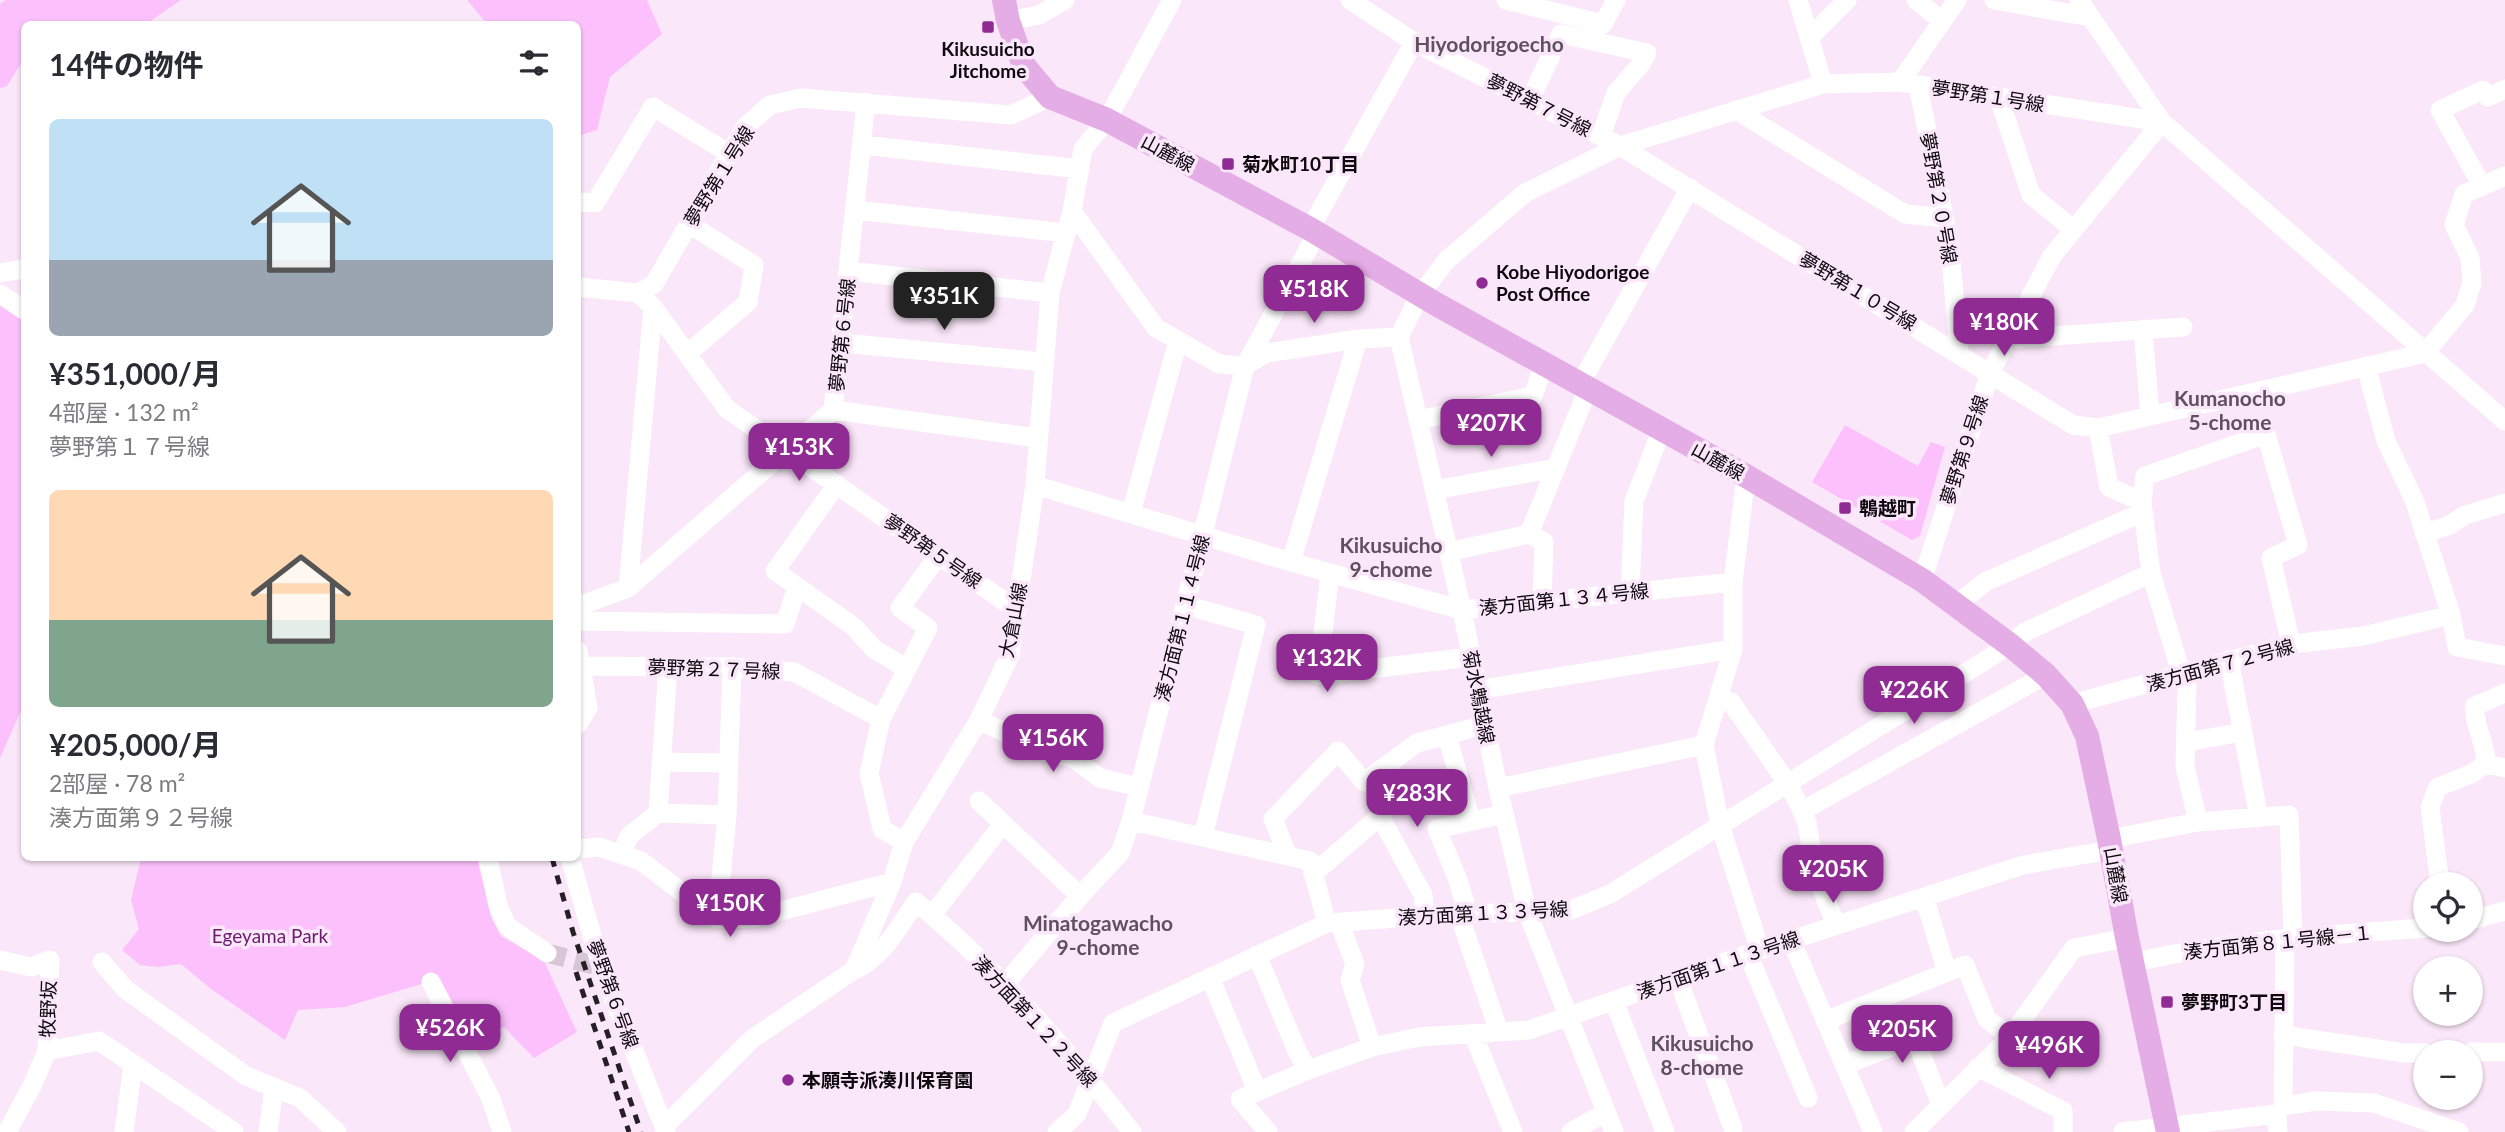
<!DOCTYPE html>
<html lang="ja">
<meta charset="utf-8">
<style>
:root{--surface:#fff;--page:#f2f2f3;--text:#2b2b33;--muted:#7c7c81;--accent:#8f2b92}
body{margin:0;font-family:Lato,"Noto Sans JP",sans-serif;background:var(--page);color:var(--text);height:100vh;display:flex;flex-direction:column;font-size:26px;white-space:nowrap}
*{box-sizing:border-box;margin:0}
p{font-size:23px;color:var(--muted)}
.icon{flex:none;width:38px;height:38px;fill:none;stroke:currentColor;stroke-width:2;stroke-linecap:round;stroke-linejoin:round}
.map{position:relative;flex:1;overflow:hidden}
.details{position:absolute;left:21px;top:21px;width:560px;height:840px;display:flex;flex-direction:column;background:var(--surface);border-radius:10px;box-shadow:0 2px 5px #0004}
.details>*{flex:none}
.fabs{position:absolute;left:2413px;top:872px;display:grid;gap:14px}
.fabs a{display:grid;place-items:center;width:70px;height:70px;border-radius:50%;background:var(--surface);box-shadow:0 2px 5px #0004;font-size:35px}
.price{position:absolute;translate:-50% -60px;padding:0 16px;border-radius:14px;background:var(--accent);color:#fff;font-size:23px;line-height:46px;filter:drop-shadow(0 2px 4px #0008)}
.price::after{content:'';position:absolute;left:50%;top:42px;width:21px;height:16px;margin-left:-10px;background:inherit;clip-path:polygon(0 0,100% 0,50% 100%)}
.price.on{background:#222;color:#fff}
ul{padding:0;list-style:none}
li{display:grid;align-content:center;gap:14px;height:371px;padding:0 28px}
li span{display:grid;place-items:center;height:217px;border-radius:10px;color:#555}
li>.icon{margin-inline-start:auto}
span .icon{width:126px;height:126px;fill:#fffc;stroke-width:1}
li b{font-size:30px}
h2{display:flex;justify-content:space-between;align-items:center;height:84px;padding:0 28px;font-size:30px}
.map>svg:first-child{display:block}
</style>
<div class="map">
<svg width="2505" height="1132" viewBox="0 0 2505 1132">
<rect width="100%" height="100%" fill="#fae7f9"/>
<path fill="#fcc1fc" d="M 5,0 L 181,0 L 146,24 L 24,24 L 24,59 L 7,86 L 0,88 L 0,4 Z
M 467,0 L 647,0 L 662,34 L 610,77 L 597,130 L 578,136 L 578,24 L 487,24 Z
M 0,300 L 24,316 L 24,704 L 0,758 Z
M 1845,425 L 1918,466 L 1931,442 L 1945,447 L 1920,536 L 1912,540 L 1812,482 Z
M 141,858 L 477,858 L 491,917 L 501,936 L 544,961 L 577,1032 L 534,1058 L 504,1027 L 466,1036 L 435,980 L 345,1007 L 298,1010 L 285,1040 L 211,989 L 181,964 L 158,967 L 140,965 L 122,950 L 139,929 L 131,900 Z"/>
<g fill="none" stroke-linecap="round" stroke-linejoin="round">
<path stroke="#d7c6d6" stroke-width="19" stroke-dasharray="19 10" stroke-linecap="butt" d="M 547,953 L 601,967"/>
<path stroke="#fff" stroke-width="19" d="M 1350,0 L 1414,42 L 1620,146 L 2073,425 L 2098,428 L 2425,353 L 2465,305 L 2472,283 L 2470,258 L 2454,225 L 2464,194 L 2505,176
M 1506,0 L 1603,24 L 1616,0
M 1798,0 L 1823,84
M 1916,0 L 1942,21
M 1994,0 L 2090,17
M 1008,21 L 1039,15 L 1065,0
M 1809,38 L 1847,0
M 1900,82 L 1957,0
M 1918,85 L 1950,247 L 1959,353
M 1999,98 L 2031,195 L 2073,229
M 1530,100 L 1561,34 L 1647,53 L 1641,64 L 1616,93 L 1601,136
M 1736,110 L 1905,214 L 1944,218
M 863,145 L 1080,169
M 2482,186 L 2440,110 L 2483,90 L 2488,97 L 2505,89
M 578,202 L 595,203 L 653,107 L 730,154
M 855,210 L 1066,233
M 1072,211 L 1156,328 L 1219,364 L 1245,366
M 1310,229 L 1414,42
M 849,271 L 1050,293
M 0,273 L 24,269
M 578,287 L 638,293 L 654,284 L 745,127 L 770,105 L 801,98 L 1011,115 L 1050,97
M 638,293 L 653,307 L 727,409 L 1017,610
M 0,294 L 24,310
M 2143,329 L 2150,416
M 2010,339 L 2183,327
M 841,343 L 1044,362
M 687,354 L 748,302 L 754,265 L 689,224
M 1246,365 L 1267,353 L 1358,339 L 1399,337
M 2366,366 L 2386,441 L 2415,502 L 2451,615 L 2457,647 L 2505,656
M 1580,384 L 1690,188
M 833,410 L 1038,438
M 1418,420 L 1533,396 L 1544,364
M 2098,428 L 2109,487 L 2142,502 L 2151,573 L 2182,676 L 2187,684 L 2185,767 L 2198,822
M 1746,476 L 1733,582 L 1733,649 L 1704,745 L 1720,825 L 1760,950
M 837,484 L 775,571 L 853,626 L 874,649 L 906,668
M 1035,485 L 1291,562 L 1462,610 L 1733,582
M 1434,490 L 1556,468
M 2142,502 L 2145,476 L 2266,434 L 2298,545 L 2271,558 L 2291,644
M 1131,513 L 1178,341
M 2424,533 L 2448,526 L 2465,515 L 2505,503
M 1529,534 L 1544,542 L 1542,602
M 1448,552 L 1529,534 L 1588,389
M 1291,562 L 1358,339
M 1330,573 L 1318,675 L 1470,657
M 1922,580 L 1990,373 L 2052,256 L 2162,122 L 2079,0
M 628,588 L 653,307
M 1630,592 L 1634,501 L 1662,429
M 1185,605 L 1256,625 L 1203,836
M 1956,605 L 1985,582 L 2143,512
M 578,608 L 584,604 L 628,588 L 833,410 L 866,102
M 578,621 L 785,624 L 797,587
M 578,651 L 581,666 L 732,667 L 794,672 L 881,719 L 869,773 L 882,829 L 904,842
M 2229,660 L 2259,818
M 1476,690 L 1733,649
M 1718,700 L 1731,702 L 1788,784 L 1802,811 L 1807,823 L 1815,872 L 1836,925
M 2072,704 L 2291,644 L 2363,636 L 2451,615
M 881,719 L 928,628 L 900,608 L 939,555
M 979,720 L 1043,751 L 1073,758 L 1100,778 L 1139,787
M 578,724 L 588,708 L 581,666
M 1447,735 L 1471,821
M 2186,742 L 2243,732
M 661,762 L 729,763
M 2486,764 C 2487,744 2473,726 2475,706 L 2505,693
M 2486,764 L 2505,768
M 1498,788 L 1704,745
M 979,801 L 1080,896
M 1802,811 L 2046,675
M 658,813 L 727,815
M 1131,821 L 1310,861 L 1327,923
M 2109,839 L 2198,822 L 2289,815 L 2293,937
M 578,849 L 599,847 L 641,861 L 717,919 L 754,918 L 892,882
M 622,853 L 629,836 L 658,813 L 668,666
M 1288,856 L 1273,819 L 1338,751 L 1364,782 L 1417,743 L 1484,725
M 488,858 L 498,905 L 507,926 L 547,953
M 570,858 L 601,967 L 666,1132
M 1313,874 L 1380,816 L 1423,895 L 1425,916
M 2440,884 L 2430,807 L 2438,787 L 2471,774 L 2486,764
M 1924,897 L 1947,972
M 1459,914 L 1499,1032
M 1468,914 L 1458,880 L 1437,829 L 1504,814
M 932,915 L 1003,824
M 717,919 L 727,815 L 732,667
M 2471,920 L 2505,911
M 1339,922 L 1355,964 L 1350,980 L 1372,1047
M 1791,940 L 1873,1132
M 1748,954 L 1808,1098
M 1257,955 L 1297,1051 L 1308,1070
M 0,960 L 31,967 L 50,960 L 47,1051 L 33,1084 L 7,1132
M 102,962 L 125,989 L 246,1076 L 300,1098 L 337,1132
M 2132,963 C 2229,940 2327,935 2426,928
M 854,970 L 892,882 L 904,842 L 979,720 L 1010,655 L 1035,485 L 1050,293 L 1072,211 L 1083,149 L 1107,120 L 1172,0
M 1210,977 L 1257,1091
M 1678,979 L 1733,1128
M 431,982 L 491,1099 L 502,1132
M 1004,985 L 1080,896 L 1120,853 L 1131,821 L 1245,366 L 1317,233
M 1614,1001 L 1665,1132
M 1825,1021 L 1965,965 L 1987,1019 L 2010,1037
M 1473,1034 L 1513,1132
M 2283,1035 L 2404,1053 L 2426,1053
M 47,1051 L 99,1041 L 234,1132
M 2471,1052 L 2505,1052
M 1844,1065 L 1915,1038 L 1941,1105
M 1978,1067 L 2063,1111 L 2063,1132
M 2283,1106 L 2315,1101 L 2374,1103 L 2459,1132
M 2283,1106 L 2285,938
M 2277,1114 L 2278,1132
M 664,1127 L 752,1039 L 854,970 C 883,958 899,926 916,902 C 993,965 1070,1053 1132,1132
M 124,1132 L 133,1064
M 268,1132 L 274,1087
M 1057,1132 L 1077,1114 L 1113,1023 L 1327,923 L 1425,916 L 1571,910 L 1610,894 L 2010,645 L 2025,632 L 2151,573
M 1268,1132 L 1240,1099 L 1308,1070 L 1372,1047 L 1419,1037 L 1529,1030 L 1760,950 L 2023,865 L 2111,850
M 1571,1132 L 1606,1112
M 1614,1132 L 1527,911 L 1498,788 L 1462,610 L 1399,337 L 1420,295 L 1447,260 L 1525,193 L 1620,146 L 1823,84 L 1900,82 L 2162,122 L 2505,421
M 1914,1132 L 2010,1037 L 2074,948 L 2127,938
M 2123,1132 L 2277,1114"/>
<path stroke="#e5ade6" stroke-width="24" d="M 1004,0 L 1008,21 L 1024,66 L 1050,97 L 1107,120 L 1310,229 L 1436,304 L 1746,476 L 1922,580 L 2010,645 L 2046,675 L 2072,704 L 2087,736 L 2109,839 L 2127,938 L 2168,1132"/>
<path stroke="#271f27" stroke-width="5" stroke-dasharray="9 9" stroke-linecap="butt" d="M 552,858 L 573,932 L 641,1132
M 576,972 L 629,1132"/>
</g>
<g fill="#8f2b92" stroke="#fae7f9" stroke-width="2.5">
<rect x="981" y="20" width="14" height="14" rx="3.5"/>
<rect x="1221" y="157" width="14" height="14" rx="3.5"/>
<circle cx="1482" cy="283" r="7"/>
<rect x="1838" y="501" width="14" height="14" rx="3.5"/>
<rect x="2160" y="995" width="14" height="14" rx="3.5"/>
<circle cx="788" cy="1080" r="7"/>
</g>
<g text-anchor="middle" stroke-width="7" stroke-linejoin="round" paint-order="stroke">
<g font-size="19" font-weight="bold" fill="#0f090f" stroke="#fae7f9" text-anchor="start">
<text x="988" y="56" text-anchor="middle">Kikusuicho<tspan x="988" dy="22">Jitchome</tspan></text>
<text x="1242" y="171">菊水町10丁目</text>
<text x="1496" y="279">Kobe Hiyodorigoe<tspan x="1496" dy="22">Post Office</tspan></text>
<text x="1859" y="515">鵯越町</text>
<text x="2181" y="1009">夢野町3丁目</text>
<text x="802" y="1087">本願寺派湊川保育園</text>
</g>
<g font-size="19" fill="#0f090f" stroke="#fae7f9">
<text transform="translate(1988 96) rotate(9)" y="7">夢野第１号線</text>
<text transform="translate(1539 105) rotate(27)" y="7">夢野第７号線</text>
<text transform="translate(1168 153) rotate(28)" y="7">山麓線</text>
<text transform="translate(719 176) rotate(-58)" y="7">夢野第１号線</text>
<text transform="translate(1939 198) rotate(80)" y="7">夢野第２０号線</text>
<text transform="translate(1858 291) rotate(31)" y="7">夢野第１０号線</text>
<text transform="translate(842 335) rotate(-84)" y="7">夢野第６号線</text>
<text transform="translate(1964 450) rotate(-72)" y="7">夢野第９号線</text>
<text transform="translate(1718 461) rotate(29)" y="7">山麓線</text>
<text transform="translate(933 551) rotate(35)" y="7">夢野第５号線</text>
<text transform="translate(1564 599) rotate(-6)" y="7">湊方面第１３４号線</text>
<text transform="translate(1182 618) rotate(-76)" y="7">湊方面第１１４号線</text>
<text transform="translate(1013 620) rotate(-79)" y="7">大倉山線</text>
<text transform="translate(2220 665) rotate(-15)" y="7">湊方面第７２号線</text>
<text transform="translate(714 669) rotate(2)" y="7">夢野第２７号線</text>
<text transform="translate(1479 697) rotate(79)" y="7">菊水鵯越線</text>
<text transform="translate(2116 875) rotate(80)" y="7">山麓線</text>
<text transform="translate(1483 913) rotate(-3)" y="7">湊方面第１３３号線</text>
<text transform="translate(2278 942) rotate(-6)" y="7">湊方面第８１号線－１</text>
<text transform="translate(1718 965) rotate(-19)" y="7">湊方面第１１３号線</text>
<text transform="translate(613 994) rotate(70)" y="7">夢野第６号線</text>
<text transform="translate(48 1009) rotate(-88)" y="7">牧野坂</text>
<text transform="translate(1035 1021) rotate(47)" y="7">湊方面第１２２号線</text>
</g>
<g font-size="19" fill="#6d1970" stroke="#fae7f9">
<text x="270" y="943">Egeyama Park</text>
</g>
<g font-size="21" font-weight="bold" fill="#605160" stroke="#fae7f9">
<text x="1489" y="52">Hiyodorigoecho</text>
<text x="2230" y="406">Kumanocho<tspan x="2230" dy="24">5-chome</tspan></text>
<text x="1391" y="553">Kikusuicho<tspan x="1391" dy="24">9-chome</tspan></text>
<text x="1098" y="931">Minatogawacho<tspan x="1098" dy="24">9-chome</tspan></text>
<text x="1702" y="1051">Kikusuicho<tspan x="1702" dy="24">8-chome</tspan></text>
</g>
</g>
</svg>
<div class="fabs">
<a><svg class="icon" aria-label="locate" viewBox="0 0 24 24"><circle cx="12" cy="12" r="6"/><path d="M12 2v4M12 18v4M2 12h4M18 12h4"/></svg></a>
<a>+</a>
<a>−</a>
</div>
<b class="price" style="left:1314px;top:325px">¥518K</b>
<b class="price on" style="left:944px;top:332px">¥351K</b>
<b class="price" style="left:2004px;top:358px">¥180K</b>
<b class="price" style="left:1491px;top:459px">¥207K</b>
<b class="price" style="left:799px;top:483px">¥153K</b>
<b class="price" style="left:1327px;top:694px">¥132K</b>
<b class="price" style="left:1914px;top:726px">¥226K</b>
<b class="price" style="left:1053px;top:774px">¥156K</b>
<b class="price" style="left:1417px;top:829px">¥283K</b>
<b class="price" style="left:1833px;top:905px">¥205K</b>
<b class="price" style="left:730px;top:939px">¥150K</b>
<b class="price" style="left:450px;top:1064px">¥526K</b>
<b class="price" style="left:1902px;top:1065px">¥205K</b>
<b class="price" style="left:2049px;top:1081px">¥496K</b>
<section class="details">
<h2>14件の物件<svg class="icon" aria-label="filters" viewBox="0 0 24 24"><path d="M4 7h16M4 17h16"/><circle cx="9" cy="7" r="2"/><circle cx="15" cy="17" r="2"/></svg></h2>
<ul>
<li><span style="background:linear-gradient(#bfe0f5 65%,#9aa5b1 0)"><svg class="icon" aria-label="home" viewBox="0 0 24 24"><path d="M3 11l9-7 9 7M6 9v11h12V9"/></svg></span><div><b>¥351,000/月</b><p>4部屋 · 132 m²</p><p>夢野第１７号線</p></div></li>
<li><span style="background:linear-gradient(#ffd9b3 60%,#7fa58c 0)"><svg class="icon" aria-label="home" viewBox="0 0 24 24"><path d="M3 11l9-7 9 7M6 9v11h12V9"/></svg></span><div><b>¥205,000/月</b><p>2部屋 · 78 m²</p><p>湊方面第９２号線</p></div></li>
</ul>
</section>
</div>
